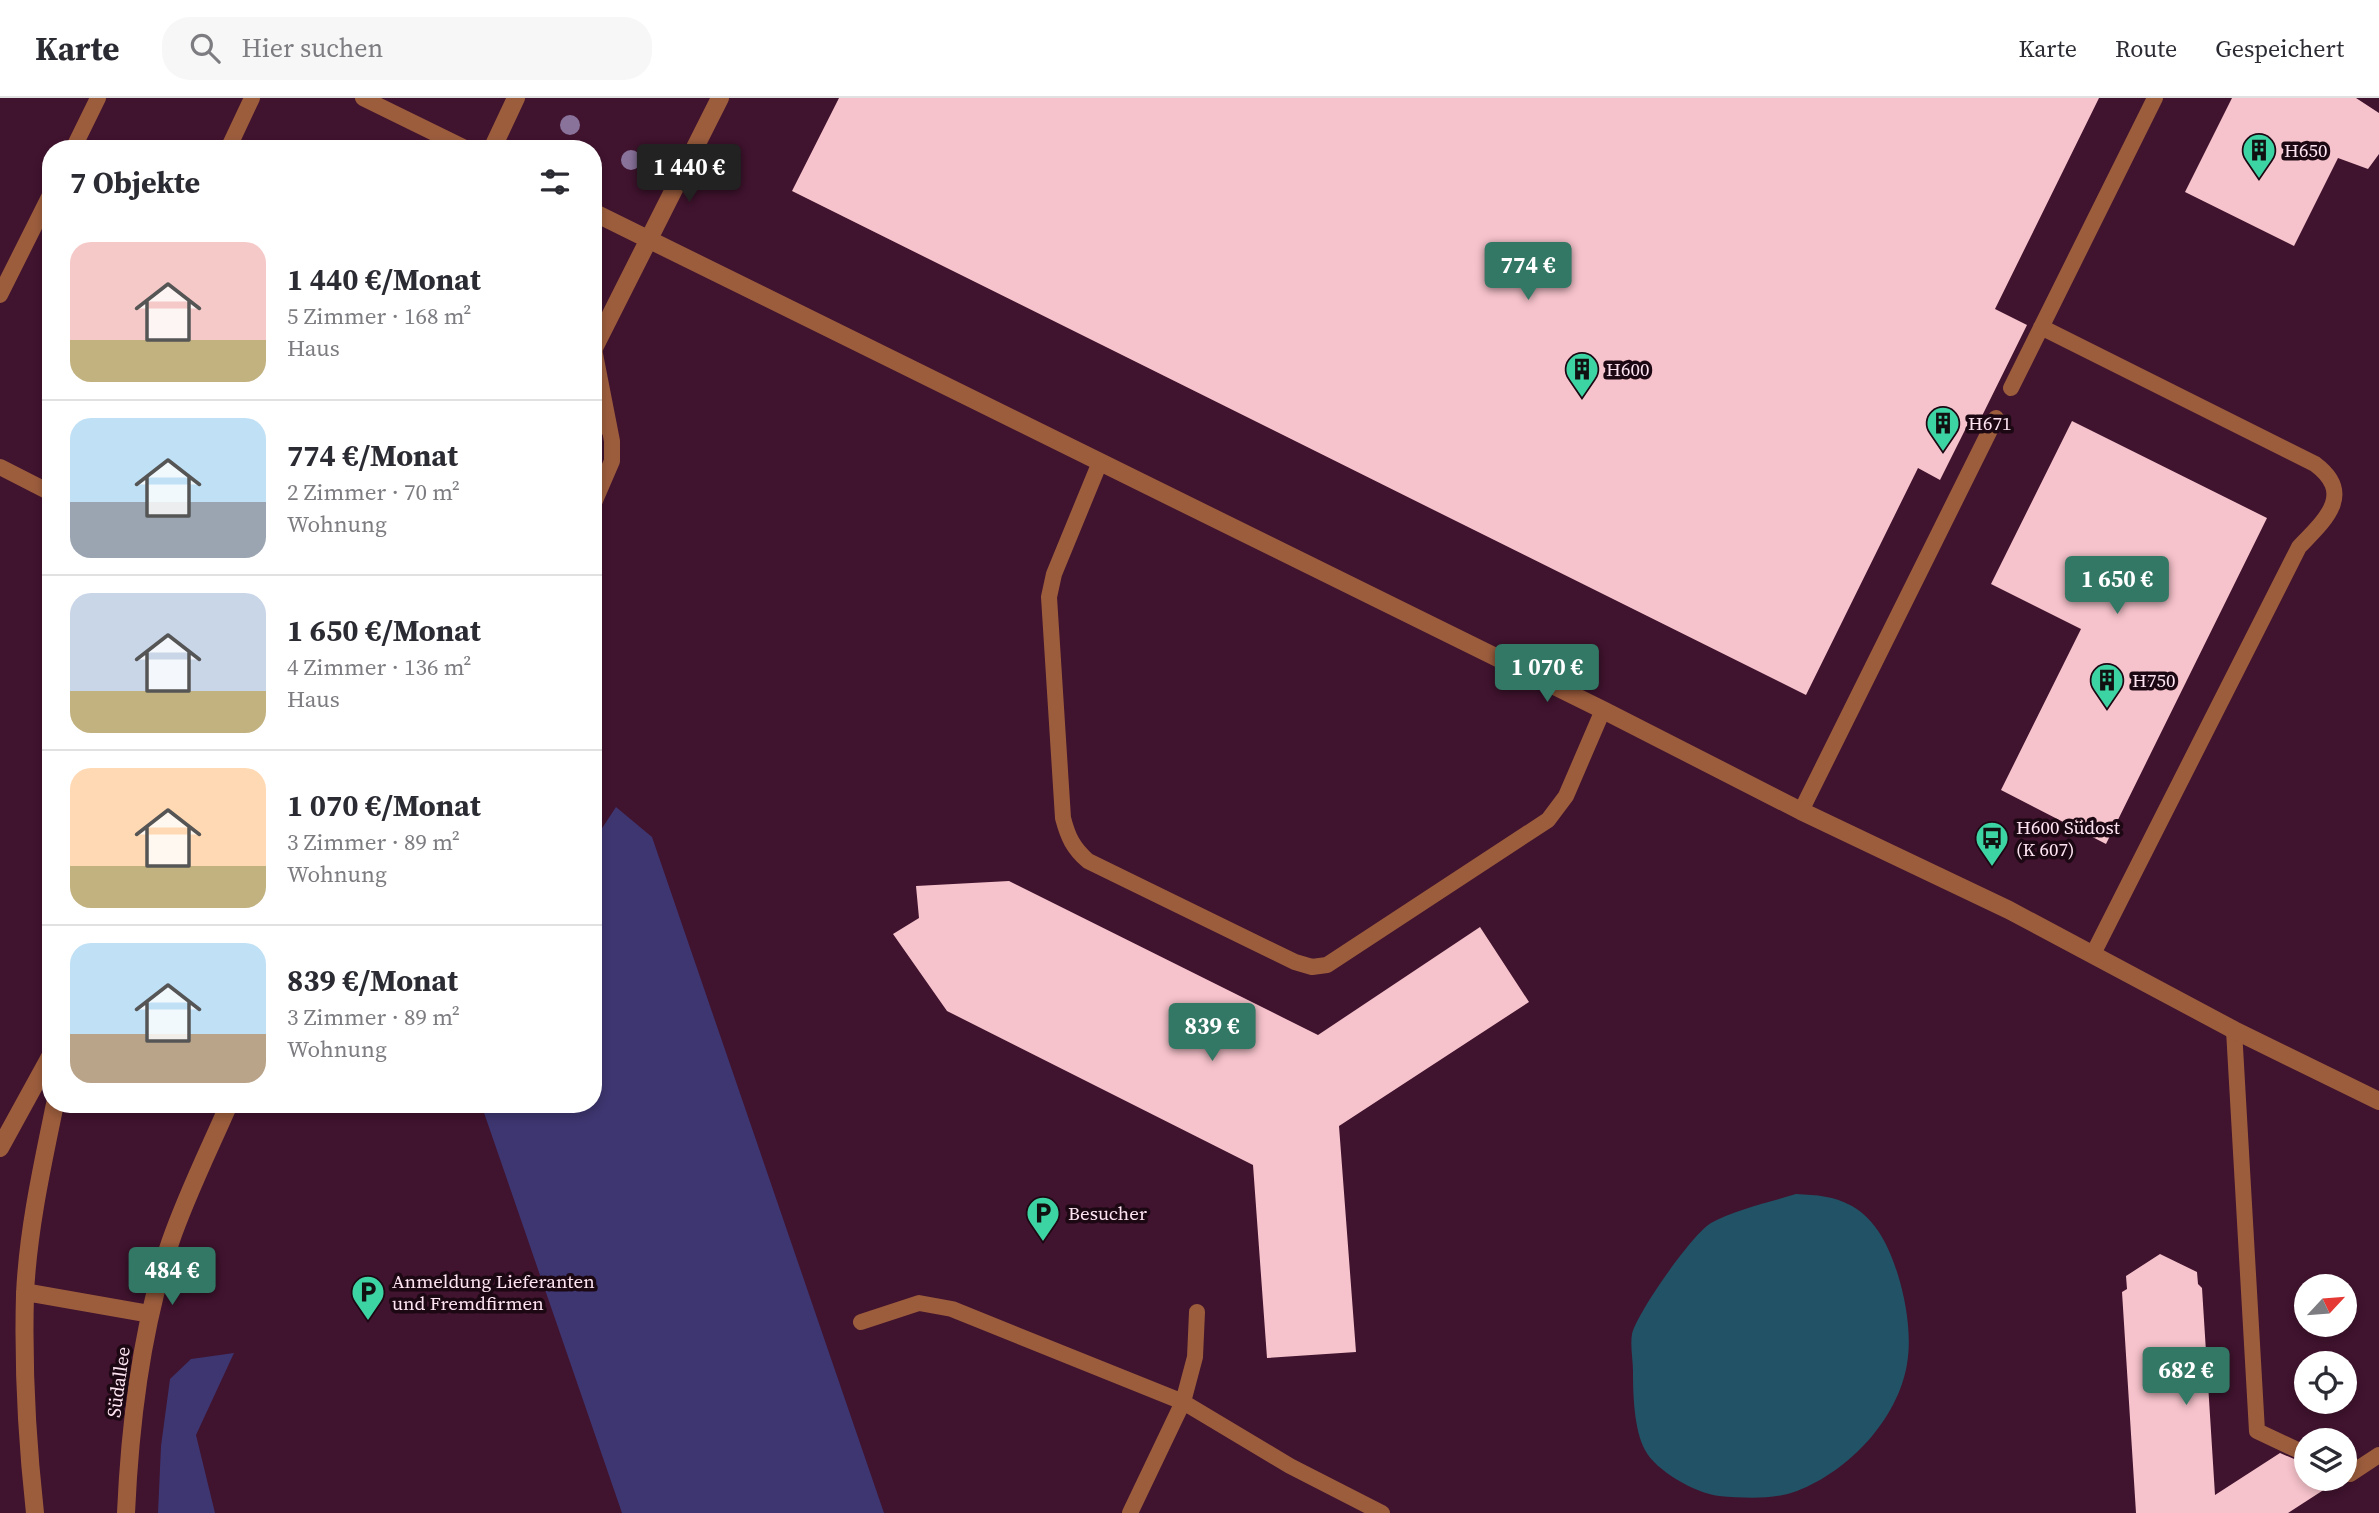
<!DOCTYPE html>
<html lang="de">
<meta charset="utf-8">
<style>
:root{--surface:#fff;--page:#f7f7f7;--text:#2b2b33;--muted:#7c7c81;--line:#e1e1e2;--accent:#337765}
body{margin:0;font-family:"Source Serif 4",serif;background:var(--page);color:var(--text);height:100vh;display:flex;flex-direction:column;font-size:26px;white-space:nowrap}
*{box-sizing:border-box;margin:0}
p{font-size:23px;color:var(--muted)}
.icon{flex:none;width:38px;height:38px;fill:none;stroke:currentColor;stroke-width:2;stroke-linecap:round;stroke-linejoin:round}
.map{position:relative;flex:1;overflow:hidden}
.side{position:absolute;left:42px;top:42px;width:560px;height:973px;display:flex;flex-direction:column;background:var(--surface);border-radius:28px;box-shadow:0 4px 10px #0003}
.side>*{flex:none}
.needle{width:46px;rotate:64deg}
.tools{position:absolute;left:2294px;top:1176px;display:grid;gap:14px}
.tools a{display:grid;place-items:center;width:63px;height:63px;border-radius:50%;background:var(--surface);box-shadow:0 4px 10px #0003;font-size:35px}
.price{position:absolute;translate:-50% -60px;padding:0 16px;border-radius:7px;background:var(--accent);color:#fff;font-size:23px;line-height:46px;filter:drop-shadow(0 2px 4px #0008)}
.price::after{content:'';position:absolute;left:50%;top:42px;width:21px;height:16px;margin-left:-10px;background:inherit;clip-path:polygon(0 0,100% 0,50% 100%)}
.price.current{background:#222;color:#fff}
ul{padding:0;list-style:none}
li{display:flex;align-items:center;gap:21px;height:175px;padding:0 28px}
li+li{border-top:2px solid var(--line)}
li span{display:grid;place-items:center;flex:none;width:196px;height:140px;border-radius:21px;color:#555}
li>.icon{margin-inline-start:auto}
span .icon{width:84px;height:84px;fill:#fffc;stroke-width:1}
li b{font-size:30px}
h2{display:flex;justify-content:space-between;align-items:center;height:84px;padding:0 28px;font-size:30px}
header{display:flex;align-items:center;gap:42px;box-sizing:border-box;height:98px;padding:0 35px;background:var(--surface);border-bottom:2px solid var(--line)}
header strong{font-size:33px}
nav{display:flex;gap:38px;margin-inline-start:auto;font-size:24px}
.search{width:490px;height:63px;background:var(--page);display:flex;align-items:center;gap:18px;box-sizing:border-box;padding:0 24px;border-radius:28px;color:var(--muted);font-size:26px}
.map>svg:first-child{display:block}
</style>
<header>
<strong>Karte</strong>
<div class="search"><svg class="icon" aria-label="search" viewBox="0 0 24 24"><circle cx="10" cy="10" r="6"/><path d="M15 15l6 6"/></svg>Hier suchen</div>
<nav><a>Karte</a><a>Route</a><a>Gespeichert</a></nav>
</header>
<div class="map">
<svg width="2379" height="1415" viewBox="0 0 2379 1415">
<rect width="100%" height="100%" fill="#40132e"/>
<path fill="#3e3670" d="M 616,709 L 652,739 L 884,1415 L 622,1415 L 481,1006 L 593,1006 L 593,744 Z
M 234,1255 L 196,1337 L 215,1415 L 158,1415 L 161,1348 L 170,1281 L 191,1261 Z"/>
<path fill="#225265" d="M 1796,1096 C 1817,1097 1834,1098 1852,1108 C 1877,1122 1890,1151 1898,1177 C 1906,1203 1912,1238 1907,1266 C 1898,1321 1849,1373 1797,1393 C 1773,1402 1744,1400 1719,1398 C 1695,1395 1656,1373 1645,1352 C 1634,1332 1633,1296 1633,1274 C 1633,1262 1630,1247 1632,1236 C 1637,1215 1692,1136 1711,1125 C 1734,1112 1770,1104 1796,1096 Z"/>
<path fill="#f6c2cb" d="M 839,0 L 2099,0 L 1995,211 L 2027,227 L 1980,322 L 1972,318 L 1940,382 L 1918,370 L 1806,597 L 792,93 Z
M 2232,0 L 2356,0 L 2379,15 L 2379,56 L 2368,71 L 2338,60 L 2294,148 L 2185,94 Z
M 2072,323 L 2267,420 L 2106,746 L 2001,692 L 2081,531 L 1991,486 Z
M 1009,783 L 1318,937 L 1480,829 L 1529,904 L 1339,1028 L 1356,1254 L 1267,1260 L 1253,1067 L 947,913 L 893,836 L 919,820 L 916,788 Z
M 2160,1156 L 2197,1174 L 2198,1186 L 2202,1190 L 2215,1397 L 2280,1355 L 2306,1366 L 2306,1381 L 2339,1382 L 2288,1415 L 2136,1415 L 2122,1194 L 2127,1191 L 2126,1178 Z"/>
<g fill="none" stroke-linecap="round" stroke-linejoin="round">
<path stroke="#9c5d3d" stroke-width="16" d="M 363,0 L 467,51
M 73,51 L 98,0
M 228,51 L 252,0
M 0,197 L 51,95
M 2041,229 L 2315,366 C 2355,396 2325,422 2299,449 L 2093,856
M 2011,290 L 2155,0
M 593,339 L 603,308
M 1100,364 L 1054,476 L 1049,499 L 1063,720 C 1068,739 1073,750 1088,763 L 1295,864 L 1312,869 L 1327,867 L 1548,722 L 1566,698 L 1603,612
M 0,369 L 51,395
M 593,407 L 612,363 L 612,343 L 594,251
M 1801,713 L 1996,320
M 2234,932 L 2257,1333 L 2306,1356
M 861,1224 L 919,1205 L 952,1211 L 1183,1304 L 1290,1368 L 1382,1415
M 2345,1374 L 2350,1376 L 2379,1357
M 1130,1415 L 1183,1304 L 1195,1259 L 1197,1214"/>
<path stroke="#9c5d3d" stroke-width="18" d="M 492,51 L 516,0
M 593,114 L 1603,612 L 1801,713 L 2009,812 L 2234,932 L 2379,1003
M 593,252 L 720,0
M 0,1050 L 51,957
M 25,1194 L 150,1216
M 35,1415 C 27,1343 23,1269 25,1196 C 28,1132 42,1069 55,1006
M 126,1415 C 130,1325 141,1231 170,1145 C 186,1098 209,1052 229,1006"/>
</g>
<g fill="#89739b">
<circle cx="570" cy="27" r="10"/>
<circle cx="631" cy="62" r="10"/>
</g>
<defs>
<symbol id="building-pin" viewBox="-11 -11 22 30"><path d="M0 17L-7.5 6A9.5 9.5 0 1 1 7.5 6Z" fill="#3dd4a3" stroke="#1b0813"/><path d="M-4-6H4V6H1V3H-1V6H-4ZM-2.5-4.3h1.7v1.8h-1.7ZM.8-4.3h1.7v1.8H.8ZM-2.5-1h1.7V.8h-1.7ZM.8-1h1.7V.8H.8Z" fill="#111"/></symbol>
<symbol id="bus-pin" viewBox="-11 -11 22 30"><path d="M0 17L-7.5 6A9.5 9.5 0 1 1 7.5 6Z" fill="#3dd4a3" stroke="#1b0813"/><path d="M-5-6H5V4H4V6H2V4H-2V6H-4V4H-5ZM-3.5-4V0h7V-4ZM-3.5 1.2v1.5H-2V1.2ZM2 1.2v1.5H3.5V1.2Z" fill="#111"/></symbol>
<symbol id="parking-pin" viewBox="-11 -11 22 30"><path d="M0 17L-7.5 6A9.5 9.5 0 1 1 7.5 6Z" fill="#3dd4a3" stroke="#1b0813"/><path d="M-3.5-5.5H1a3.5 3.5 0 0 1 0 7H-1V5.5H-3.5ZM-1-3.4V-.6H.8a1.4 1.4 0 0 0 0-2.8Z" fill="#111"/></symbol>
</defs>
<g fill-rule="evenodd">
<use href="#building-pin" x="2240" y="33" width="38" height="52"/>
<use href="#building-pin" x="1563" y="252" width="38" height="52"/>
<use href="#building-pin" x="1924" y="306" width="38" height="52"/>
<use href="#building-pin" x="2088" y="563" width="38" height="52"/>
<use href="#bus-pin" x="1973" y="721" width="38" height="52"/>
<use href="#parking-pin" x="1024" y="1096" width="38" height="52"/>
<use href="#parking-pin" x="349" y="1175" width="38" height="52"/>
</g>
<g text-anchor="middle" stroke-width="7" stroke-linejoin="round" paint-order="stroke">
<g font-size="19" fill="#fee5f1" stroke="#1b0813" text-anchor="start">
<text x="2284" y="59">H650</text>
<text x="1606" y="278">H600</text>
<text x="1968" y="332">H671</text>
<text x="2132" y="589">H750</text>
<text x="2016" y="736">H600 Südost<tspan x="2016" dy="22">(K 607)</tspan></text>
<text x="1068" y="1122">Besucher</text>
<text x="392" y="1190">Anmeldung Lieferanten<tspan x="392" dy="22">und Fremdfirmen</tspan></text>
</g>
<g font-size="19" fill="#fee5f1" stroke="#1b0813">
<text transform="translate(118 1284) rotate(-82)" y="7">Südallee</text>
</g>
</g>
</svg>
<div class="tools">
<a><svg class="needle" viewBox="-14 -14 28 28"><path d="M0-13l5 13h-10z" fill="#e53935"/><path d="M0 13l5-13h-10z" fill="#7c7c81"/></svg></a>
<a><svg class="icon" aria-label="locate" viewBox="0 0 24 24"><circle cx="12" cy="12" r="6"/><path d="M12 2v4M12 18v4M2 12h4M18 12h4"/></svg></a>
<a><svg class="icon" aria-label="layers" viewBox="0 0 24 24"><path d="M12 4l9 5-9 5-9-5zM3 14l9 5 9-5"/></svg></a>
</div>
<b class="price current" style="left:689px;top:106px">1 440 €</b>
<b class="price" style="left:1528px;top:204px">774 €</b>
<b class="price" style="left:2117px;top:518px">1 650 €</b>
<b class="price" style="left:1547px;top:606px">1 070 €</b>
<b class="price" style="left:1212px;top:965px">839 €</b>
<b class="price" style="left:172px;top:1209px">484 €</b>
<b class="price" style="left:2186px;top:1309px">682 €</b>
<section class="side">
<h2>7 Objekte<svg class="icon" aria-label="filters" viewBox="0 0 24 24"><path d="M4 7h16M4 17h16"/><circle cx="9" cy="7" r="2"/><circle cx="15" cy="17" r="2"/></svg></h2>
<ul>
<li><span style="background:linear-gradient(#f6c9c9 70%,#c2b280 0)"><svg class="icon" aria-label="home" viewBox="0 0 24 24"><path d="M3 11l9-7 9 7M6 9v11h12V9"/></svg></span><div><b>1 440 €/Monat</b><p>5 Zimmer · 168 m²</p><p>Haus</p></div></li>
<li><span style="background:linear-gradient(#bfe0f5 60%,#9aa5b1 0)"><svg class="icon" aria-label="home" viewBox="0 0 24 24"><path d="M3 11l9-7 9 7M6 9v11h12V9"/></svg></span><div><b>774 €/Monat</b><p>2 Zimmer · 70 m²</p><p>Wohnung</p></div></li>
<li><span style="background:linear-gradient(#c9d6e8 70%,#c2b280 0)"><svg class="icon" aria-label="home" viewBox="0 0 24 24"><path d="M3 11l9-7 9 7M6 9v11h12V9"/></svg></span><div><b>1 650 €/Monat</b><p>4 Zimmer · 136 m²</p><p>Haus</p></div></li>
<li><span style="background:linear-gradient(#ffd9b3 70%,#c2b280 0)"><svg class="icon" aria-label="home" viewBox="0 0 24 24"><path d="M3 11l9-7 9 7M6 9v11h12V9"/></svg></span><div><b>1 070 €/Monat</b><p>3 Zimmer · 89 m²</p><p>Wohnung</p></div></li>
<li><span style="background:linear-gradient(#bfe0f5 65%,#b9a48a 0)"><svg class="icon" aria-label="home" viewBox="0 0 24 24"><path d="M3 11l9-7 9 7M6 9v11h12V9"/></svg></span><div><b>839 €/Monat</b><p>3 Zimmer · 89 m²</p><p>Wohnung</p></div></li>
</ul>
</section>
</div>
